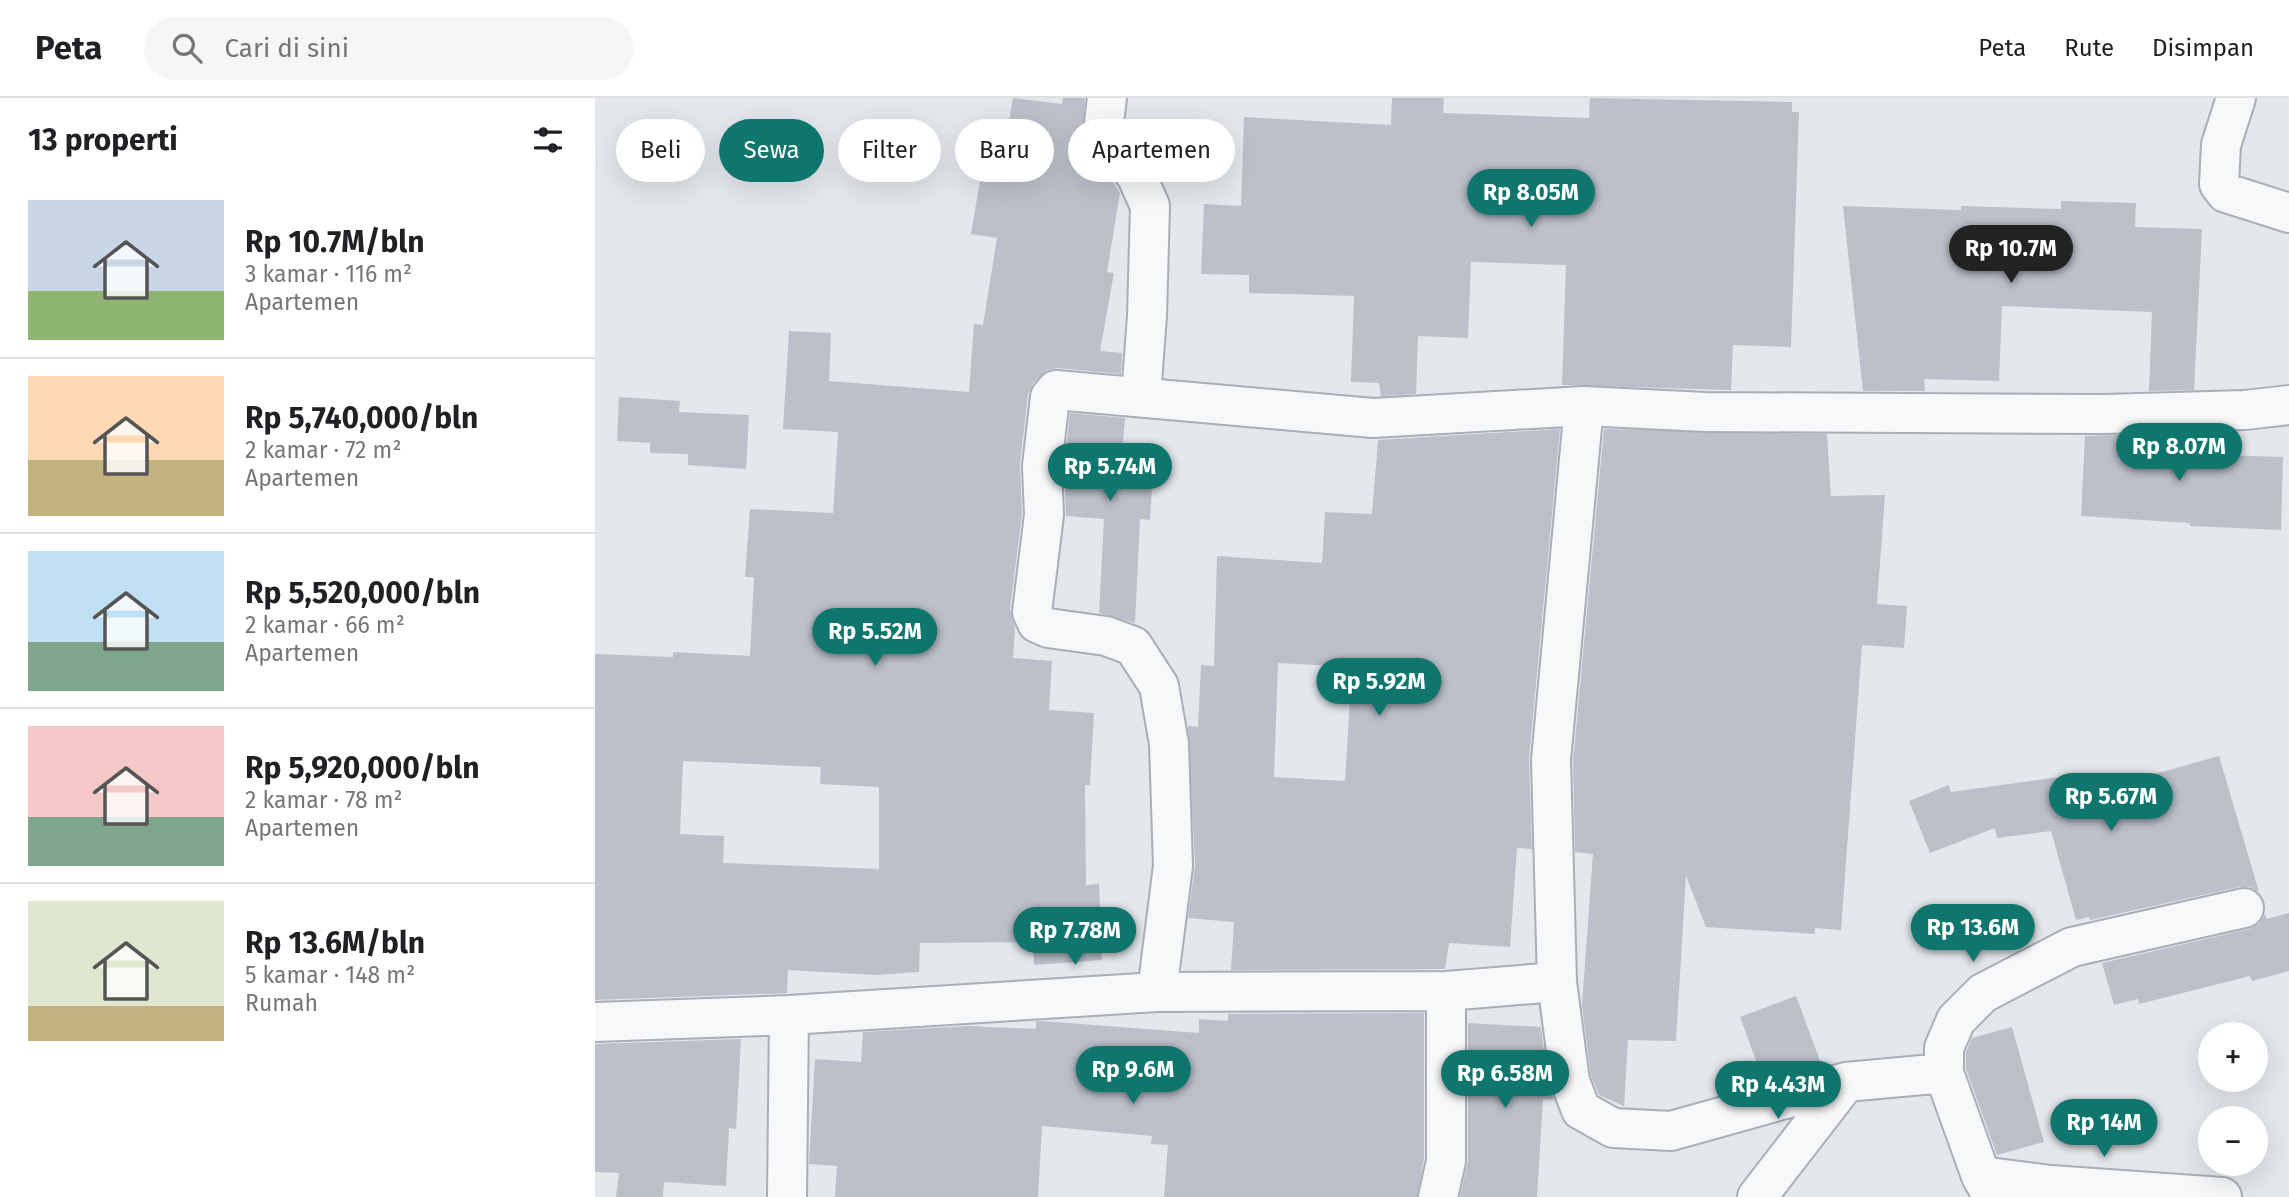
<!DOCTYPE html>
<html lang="id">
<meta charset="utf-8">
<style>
:root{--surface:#fff;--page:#f6f6f6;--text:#202124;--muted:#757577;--line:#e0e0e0;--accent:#0f766e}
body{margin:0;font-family:"Fira Sans",sans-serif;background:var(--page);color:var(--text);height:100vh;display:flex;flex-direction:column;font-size:26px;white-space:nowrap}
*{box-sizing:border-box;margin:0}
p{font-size:23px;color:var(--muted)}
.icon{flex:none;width:38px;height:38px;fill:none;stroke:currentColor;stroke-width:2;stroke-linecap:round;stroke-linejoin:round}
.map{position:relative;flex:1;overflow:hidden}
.panel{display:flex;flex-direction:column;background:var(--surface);width:595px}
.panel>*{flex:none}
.guide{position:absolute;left:21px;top:21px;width:665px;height:63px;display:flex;gap:14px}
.fabs{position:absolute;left:1603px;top:924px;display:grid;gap:14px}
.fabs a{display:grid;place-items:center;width:70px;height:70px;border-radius:50%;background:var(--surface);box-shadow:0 7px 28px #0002;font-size:35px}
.price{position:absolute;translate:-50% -60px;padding:0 16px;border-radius:24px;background:var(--accent);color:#fff;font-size:23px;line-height:46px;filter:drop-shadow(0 2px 4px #0008)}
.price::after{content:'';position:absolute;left:50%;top:42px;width:21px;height:16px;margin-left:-10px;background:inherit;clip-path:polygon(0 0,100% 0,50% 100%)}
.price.on{background:#222;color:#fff}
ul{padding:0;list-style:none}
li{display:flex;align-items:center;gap:21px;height:175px;padding:0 28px}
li+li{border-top:2px solid var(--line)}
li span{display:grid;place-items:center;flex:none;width:196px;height:140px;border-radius:0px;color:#555}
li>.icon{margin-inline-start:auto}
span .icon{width:84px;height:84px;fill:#fffc;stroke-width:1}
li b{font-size:30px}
h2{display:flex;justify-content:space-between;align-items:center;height:84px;padding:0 28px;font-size:30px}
.chip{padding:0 24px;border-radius:32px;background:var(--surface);box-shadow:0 7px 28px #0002;font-size:24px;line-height:63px}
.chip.on{background:var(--accent);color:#fff}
header{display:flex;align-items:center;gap:42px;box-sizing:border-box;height:98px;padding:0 35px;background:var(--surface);border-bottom:2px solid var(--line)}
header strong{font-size:33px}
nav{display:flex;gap:38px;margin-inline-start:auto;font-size:24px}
.search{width:490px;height:63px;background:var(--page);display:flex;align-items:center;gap:18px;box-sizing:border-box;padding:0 24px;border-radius:38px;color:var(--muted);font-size:26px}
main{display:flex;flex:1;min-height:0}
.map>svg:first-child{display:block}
</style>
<header>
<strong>Peta</strong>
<div class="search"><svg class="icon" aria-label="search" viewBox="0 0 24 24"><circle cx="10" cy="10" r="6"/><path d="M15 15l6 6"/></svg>Cari di sini</div>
<nav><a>Peta</a><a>Rute</a><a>Disimpan</a></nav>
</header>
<main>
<section class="panel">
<h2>13 properti<svg class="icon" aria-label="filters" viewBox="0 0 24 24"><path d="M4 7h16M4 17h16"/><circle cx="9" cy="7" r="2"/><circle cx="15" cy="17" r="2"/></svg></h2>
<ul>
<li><span style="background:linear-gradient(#c9d6e8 65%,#8fb573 0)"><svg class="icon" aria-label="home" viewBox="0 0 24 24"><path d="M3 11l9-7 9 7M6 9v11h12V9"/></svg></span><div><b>Rp 10.7M/bln</b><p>3 kamar · 116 m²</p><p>Apartemen</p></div></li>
<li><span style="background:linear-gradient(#ffd9b3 60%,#c2b280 0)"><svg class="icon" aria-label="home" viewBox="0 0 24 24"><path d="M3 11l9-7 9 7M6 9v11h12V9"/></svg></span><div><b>Rp 5,740,000/bln</b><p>2 kamar · 72 m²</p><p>Apartemen</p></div></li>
<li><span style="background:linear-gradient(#bfe0f5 65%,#7fa58c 0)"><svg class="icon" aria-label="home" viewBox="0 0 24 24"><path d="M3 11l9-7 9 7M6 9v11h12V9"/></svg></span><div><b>Rp 5,520,000/bln</b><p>2 kamar · 66 m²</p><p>Apartemen</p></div></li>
<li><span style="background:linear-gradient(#f6c9c9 65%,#7fa58c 0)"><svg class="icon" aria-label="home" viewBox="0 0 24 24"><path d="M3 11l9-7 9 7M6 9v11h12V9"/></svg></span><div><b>Rp 5,920,000/bln</b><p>2 kamar · 78 m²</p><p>Apartemen</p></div></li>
<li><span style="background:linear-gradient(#dfe7d0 75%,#c2b280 0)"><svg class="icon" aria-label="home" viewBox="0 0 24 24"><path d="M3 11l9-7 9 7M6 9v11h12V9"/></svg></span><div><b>Rp 13.6M/bln</b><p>5 kamar · 148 m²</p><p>Rumah</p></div></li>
</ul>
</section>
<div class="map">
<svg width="1694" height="1099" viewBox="0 0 1694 1099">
<rect width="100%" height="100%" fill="#e4e7ec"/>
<path fill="#bbc0ca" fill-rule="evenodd" d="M 418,0 L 467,6 L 468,0 L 490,0 L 488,30 L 496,54 L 492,74 L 514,78 L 525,95 L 512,174 L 519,175 L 505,253 L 527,255 L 526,276 L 462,270 L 452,272 L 438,285 L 433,296 L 425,365 L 427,416 L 415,511 L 420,530 L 418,560 L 457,563 L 454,612 L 499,615 L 495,687 L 490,687 L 491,787 L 504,786 L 507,862 L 439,867 L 438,844 L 325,845 L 324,874 L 280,877 L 193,872 L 192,895 L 0,902 L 0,556 L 78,559 L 78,554 L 155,558 L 159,479 L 150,479 L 155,411 L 238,415 L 243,334 L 188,331 L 194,233 L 236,235 L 234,283 L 374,294 L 379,226 L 388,227 L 402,140 L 376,136 L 386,77 L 404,80 ZM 88,663 L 226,669 L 225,686 L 284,689 L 284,771 L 128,765 L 129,738 L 85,736 Z
M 797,0 L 849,0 L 848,15 L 994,20 L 995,0 L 1197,4 L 1197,14 L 1204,14 L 1196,249 L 1138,247 L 1136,292 L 967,287 L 971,167 L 876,164 L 873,240 L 823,238 L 821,296 L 786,298 L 784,285 L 756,284 L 759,198 L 654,195 L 654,177 L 606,176 L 609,106 L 646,108 L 649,19 L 796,27 Z
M 1466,103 L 1541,105 L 1540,129 L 1607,131 L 1599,292 L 1554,293 L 1557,214 L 1407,208 L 1404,283 L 1329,281 L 1330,293 L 1268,293 L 1248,108 L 1366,112 L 1366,108 L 1466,111 Z
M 24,299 L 85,303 L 84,314 L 154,317 L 151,371 L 93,367 L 93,356 L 55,355 L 55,345 L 22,343 Z
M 475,315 L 530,320 L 527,357 L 559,359 L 555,422 L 545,421 L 540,525 L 504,515 L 509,421 L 471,418 L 469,369 Z
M 965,331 L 934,660 L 937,751 L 922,750 L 915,849 L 854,845 L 850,871 L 636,872 L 639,824 L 593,820 L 600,767 L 593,628 L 603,629 L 606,567 L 619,568 L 622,458 L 727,465 L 730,414 L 777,416 L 783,342 ZM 683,565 L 757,569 L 750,683 L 679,679 Z
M 1009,331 L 1232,336 L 1236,398 L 1290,397 L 1282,506 L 1312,508 L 1309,550 L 1267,547 L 1246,832 L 1220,830 L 1220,836 L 1111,829 L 1091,778 L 1081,943 L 1033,942 L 1029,1008 L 1004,997 L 996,978 L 987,907 L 998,756 L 980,754 L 978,663 Z
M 1597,335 L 1596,356 L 1688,359 L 1686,432 L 1595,428 L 1595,425 L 1486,418 L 1490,338 Z
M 1624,658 L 1664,794 L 1655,789 L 1644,789 L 1495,822 L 1494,819 L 1481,822 L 1456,733 L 1402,740 L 1400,730 L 1335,755 L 1314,703 L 1354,687 L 1356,694 L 1465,679 L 1466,685 L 1515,676 L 1517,688 Z
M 1694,815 L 1694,873 L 1657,883 L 1655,878 L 1544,906 L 1543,901 L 1519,907 L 1507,865 L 1654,831 L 1664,826 L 1670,816 L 1672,821 Z
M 1201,898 L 1227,968 L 1179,981 L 1172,965 L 1163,968 L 1145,919 Z
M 829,915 L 829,1061 L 822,1099 L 569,1099 L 573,1047 L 556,1046 L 557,1038 L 447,1028 L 443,1099 L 240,1099 L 242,1068 L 214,1066 L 220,961 L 266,964 L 268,934 L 373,928 L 441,931 L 441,923 L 446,923 L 604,935 L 604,921 L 633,923 L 633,916 Z
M 873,925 L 946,929 L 953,986 L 959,1002 L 948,1001 L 942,1099 L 865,1099 L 873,1063 Z
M 1417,929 L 1449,1044 L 1402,1057 L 1371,971 L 1371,954 L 1377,940 Z
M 146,941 L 141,1031 L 134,1030 L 131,1088 L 69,1084 L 68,1099 L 21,1099 L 24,1075 L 0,1074 L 0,946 Z"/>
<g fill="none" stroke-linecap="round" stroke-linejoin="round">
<defs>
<path id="street" d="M 512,0 L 509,24 L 515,44 L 541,77 L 555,108 L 552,218 L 546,298
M 1641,0 L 1626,47 L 1624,86 L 1631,95 L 1694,115
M 989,308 L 956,662 L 962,884 L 975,983 L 986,1012 L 1018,1030 L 1076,1033 L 1251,984 L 1349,975
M 562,894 L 578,768 L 574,646 L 564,588 L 538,548 L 511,538 L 453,530 L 442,525 L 437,514 L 449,417 L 447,368 L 455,299 L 461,292 L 778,320 L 989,308 L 1110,314 L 1509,316 L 1650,312 L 1694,307
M 0,924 L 194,917 L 562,894 L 851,893 L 962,884
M 1386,1078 L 1456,1087 L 1627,1099
M 192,1099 L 194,917
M 843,1099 L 851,1063 L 851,893
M 1162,1099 L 1251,984
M 1398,1099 L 1386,1078 L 1349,975 L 1349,950 L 1361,922 L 1388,895 L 1477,849 L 1649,810"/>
</defs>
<use href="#street" stroke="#a9aeb7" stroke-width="42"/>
<use href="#street" stroke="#f7f8fa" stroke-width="38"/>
</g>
</svg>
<div class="fabs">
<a>+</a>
<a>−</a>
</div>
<b class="price" style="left:936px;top:131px">Rp 8.05M</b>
<b class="price on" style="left:1416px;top:187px">Rp 10.7M</b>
<b class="price" style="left:1584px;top:385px">Rp 8.07M</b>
<b class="price" style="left:515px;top:405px">Rp 5.74M</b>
<b class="price" style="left:280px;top:570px">Rp 5.52M</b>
<b class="price" style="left:784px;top:620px">Rp 5.92M</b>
<b class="price" style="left:1516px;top:735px">Rp 5.67M</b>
<b class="price" style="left:1378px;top:866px">Rp 13.6M</b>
<b class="price" style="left:480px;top:869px">Rp 7.78M</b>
<b class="price" style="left:538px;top:1008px">Rp 9.6M</b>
<b class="price" style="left:910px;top:1012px">Rp 6.58M</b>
<b class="price" style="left:1183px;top:1023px">Rp 4.43M</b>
<b class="price" style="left:1509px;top:1061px">Rp 14M</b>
<div class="guide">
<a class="chip">Beli</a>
<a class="chip on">Sewa</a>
<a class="chip">Filter</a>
<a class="chip">Baru</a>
<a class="chip">Apartemen</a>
</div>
</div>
</main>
